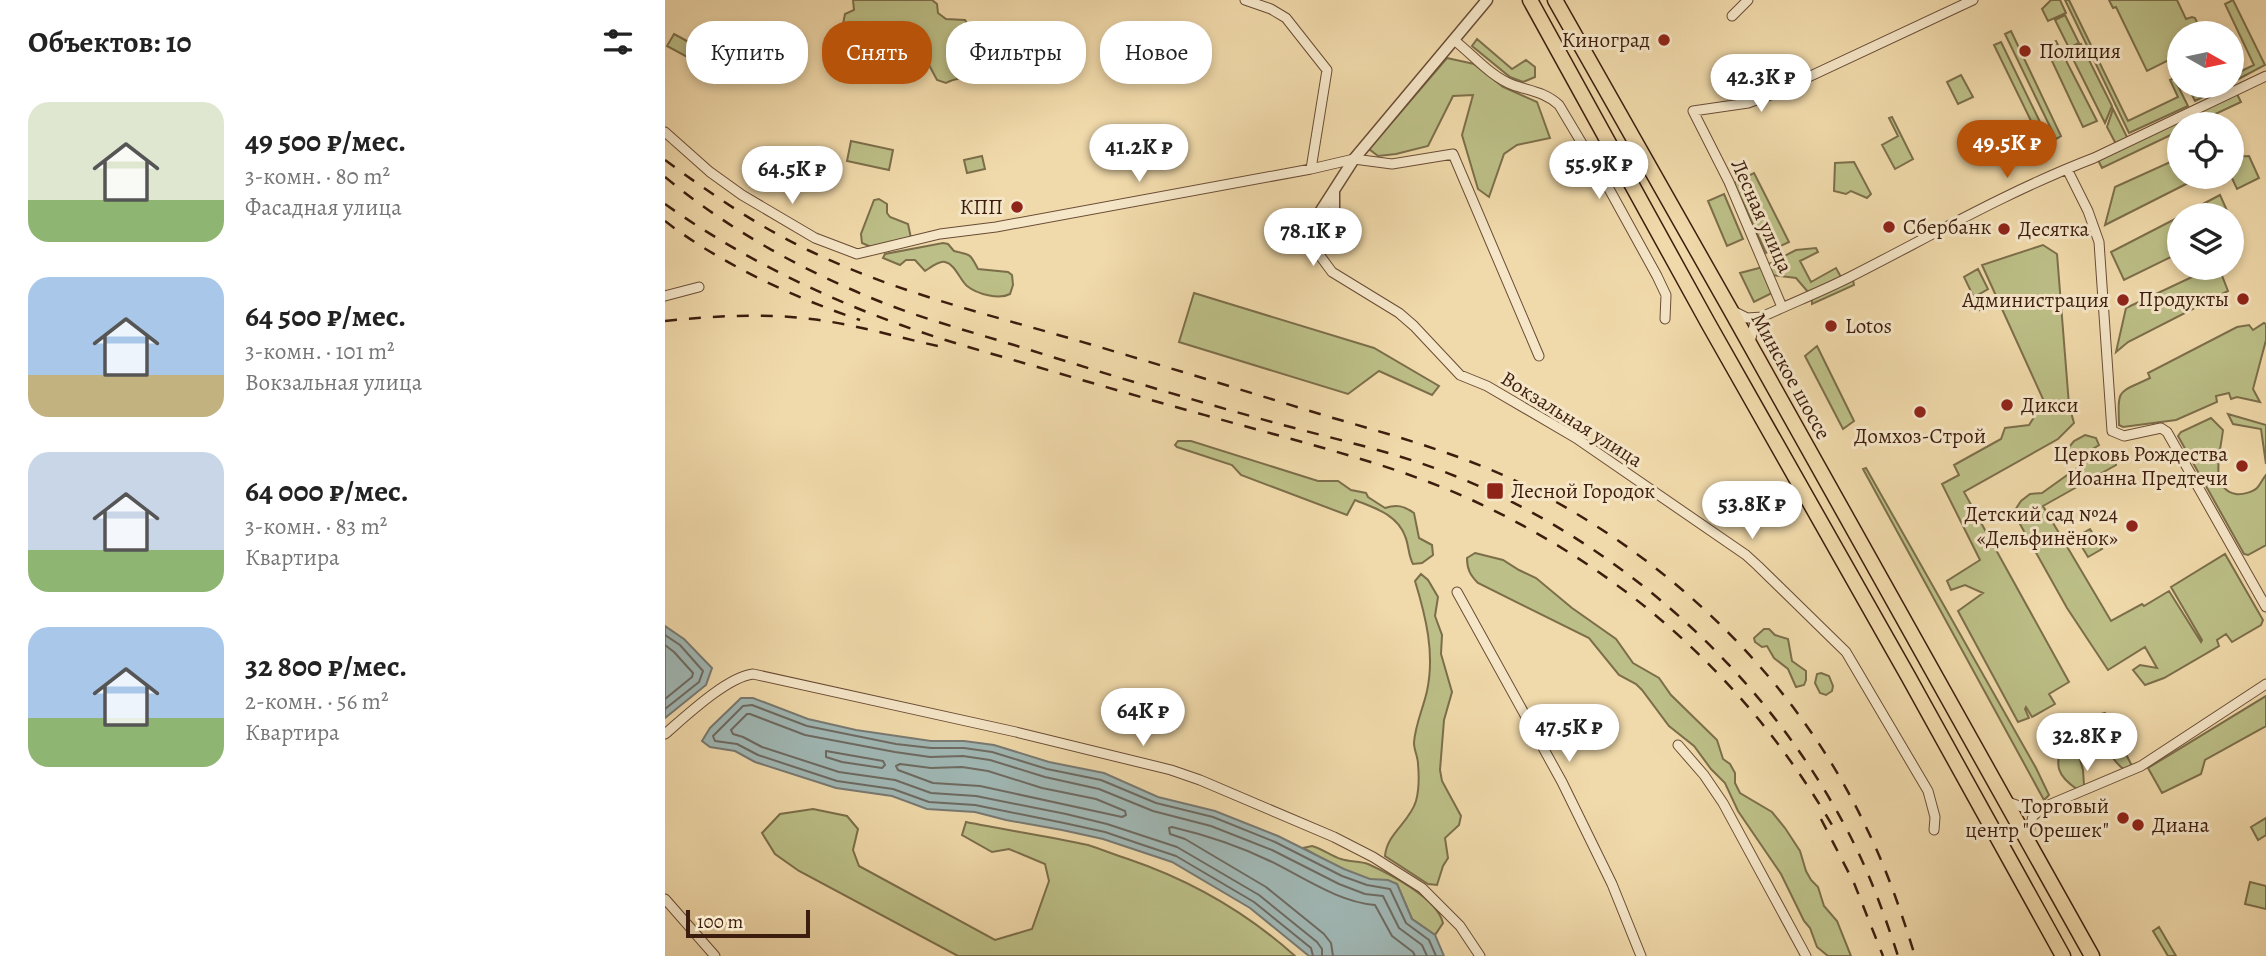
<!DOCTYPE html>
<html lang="ru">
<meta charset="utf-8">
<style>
:root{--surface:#fff;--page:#f2f2f2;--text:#222;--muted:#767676;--accent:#b45309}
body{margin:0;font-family:Alegreya,serif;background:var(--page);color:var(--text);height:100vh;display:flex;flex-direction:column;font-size:26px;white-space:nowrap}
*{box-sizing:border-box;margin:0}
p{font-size:23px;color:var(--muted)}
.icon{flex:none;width:38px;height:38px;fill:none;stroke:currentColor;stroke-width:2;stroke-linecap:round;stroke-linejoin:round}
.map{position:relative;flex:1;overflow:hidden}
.side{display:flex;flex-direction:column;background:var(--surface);width:665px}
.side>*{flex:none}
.hud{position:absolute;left:21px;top:21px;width:665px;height:63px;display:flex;gap:14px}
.needle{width:46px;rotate:99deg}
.buttons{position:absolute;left:1502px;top:21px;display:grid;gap:14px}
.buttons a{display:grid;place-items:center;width:77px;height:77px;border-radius:50%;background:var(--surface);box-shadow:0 4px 10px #0003;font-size:35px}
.scale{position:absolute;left:21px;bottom:18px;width:124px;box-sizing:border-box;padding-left:7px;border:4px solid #3d1d0e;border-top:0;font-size:19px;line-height:24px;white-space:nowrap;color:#3d1d0e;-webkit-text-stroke:5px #f5e6c8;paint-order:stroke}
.price{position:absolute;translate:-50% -60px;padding:0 16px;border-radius:24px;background:#fff;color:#222;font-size:23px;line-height:46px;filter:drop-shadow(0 2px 4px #0008)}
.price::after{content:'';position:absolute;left:50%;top:42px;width:21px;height:16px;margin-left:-10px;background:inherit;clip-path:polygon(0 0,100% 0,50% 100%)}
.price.selected{background:var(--accent);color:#fff}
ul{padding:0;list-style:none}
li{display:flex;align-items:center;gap:21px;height:175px;padding:0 28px}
li span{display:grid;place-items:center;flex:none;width:196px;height:140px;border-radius:21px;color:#555}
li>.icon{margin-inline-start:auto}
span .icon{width:84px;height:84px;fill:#fffc;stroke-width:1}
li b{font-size:30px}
h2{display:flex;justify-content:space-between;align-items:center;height:84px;padding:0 28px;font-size:30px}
.tag{padding:0 24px;border-radius:28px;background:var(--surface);box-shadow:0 4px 10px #0003;font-size:24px;line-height:63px}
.tag.selected{background:var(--accent);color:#fff}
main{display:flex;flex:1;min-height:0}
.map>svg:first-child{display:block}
</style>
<main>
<section class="side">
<h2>Объектов: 10<svg class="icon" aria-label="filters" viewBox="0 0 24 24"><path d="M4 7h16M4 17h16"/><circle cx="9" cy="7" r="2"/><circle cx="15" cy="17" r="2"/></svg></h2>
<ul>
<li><span style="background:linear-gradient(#dfe7d0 70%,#8fb573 0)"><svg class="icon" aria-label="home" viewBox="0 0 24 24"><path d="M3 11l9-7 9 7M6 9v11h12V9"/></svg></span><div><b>49 500 ₽/мес.</b><p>3-комн. · 80 m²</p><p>Фасадная улица</p></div></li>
<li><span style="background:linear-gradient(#a9c7e8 70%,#c2b280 0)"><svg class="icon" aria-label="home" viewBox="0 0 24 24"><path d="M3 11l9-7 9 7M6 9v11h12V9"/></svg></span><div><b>64 500 ₽/мес.</b><p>3-комн. · 101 m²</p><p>Вокзальная улица</p></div></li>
<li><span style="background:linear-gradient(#c9d6e8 70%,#8fb573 0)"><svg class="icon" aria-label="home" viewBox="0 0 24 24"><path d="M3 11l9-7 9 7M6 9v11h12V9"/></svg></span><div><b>64 000 ₽/мес.</b><p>3-комн. · 83 m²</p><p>Квартира</p></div></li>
<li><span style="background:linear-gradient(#a9c7e8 65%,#8fb573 0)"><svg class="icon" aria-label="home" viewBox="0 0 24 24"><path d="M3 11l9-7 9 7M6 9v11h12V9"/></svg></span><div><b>32 800 ₽/мес.</b><p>2-комн. · 56 m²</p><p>Квартира</p></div></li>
</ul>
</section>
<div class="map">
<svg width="1601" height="956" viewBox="0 0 1601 956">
<rect width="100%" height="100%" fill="#f0d9aa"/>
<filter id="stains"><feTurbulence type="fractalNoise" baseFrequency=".00286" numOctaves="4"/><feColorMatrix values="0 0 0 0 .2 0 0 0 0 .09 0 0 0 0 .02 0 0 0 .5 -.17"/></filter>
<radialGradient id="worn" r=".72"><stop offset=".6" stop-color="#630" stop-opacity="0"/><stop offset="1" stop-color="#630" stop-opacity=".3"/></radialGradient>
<path fill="#bcbf87" stroke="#7c6e4a" stroke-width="2" d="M 188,0 L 267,0 L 272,4 L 273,13 L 281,19 L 300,20 L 305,28 L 306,46 C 315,54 316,60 315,71 C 305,80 293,76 281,83 L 272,80 L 263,63 L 245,58 L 241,49 L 243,39 L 237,31 C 227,32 225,37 217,42 C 200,52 189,35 178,24 L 180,14 L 189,10 Z
M 1386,0 L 1395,0 L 1401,13 L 1383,21 L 1377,9 Z
M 1400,0 L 1404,0 L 1463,121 L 1513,97 L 1505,80 L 1509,78 L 1523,106 L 1464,133 Z
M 1444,0 L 1512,0 L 1521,19 L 1527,17 L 1530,18 L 1537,33 L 1514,33 L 1514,55 L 1482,71 L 1451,7 L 1448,8 Z
M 1568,0 L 1600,65 L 1566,83 L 1566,76 L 1589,65 L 1560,4 Z
M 1400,15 L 1414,43 L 1404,48 L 1390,20 Z
M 1346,31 L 1396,136 L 1391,139 L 1340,34 Z
M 9,34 L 33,47 L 26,59 L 2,46 Z
M 812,39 L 847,69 L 861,60 L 870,67 L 870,77 L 858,82 L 845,77 L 807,46 Z
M 1391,41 L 1432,121 L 1418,127 L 1380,46 Z
M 1336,42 L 1375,122 L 1368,125 L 1329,45 Z
M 1416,44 L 1447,106 L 1440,123 L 1404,51 Z
M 782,58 L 809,64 L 838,87 L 872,102 L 885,138 L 852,145 L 839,154 L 824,197 L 813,189 L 797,135 L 808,95 L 788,96 L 763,146 L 731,154 L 713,156 L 704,149 Z
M 1296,75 L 1308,97 L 1293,104 L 1282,82 Z
M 1546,86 L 1560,86 L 1530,101 L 1527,95 Z
M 1572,94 L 1576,102 L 1529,124 L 1514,124 L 1514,131 L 1437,168 L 1433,160 Z
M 1448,109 L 1464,141 L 1452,146 L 1442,127 Z
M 1227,117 L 1248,159 L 1230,169 L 1217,145 L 1233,136 L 1224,118 Z
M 186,141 L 228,150 L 224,170 L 182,161 Z
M 317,156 L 320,169 L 302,173 L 299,160 Z
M 1584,156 L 1594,178 L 1572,189 L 1566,176 L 1566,157 Z
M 1514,158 L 1514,177 L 1535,177 L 1440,225 L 1450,187 Z
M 1189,162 L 1206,194 L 1202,198 L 1186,191 L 1181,194 L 1169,191 L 1170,163 Z
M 1089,173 L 1124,242 L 1101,253 L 1069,183 Z
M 1059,194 L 1078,239 L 1062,246 L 1043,201 Z
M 1555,195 L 1564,215 L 1517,215 Z
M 214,199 L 222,204 L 222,213 L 225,217 L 243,224 L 246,238 L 206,247 L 197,243 L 196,234 L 209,200 Z
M 1514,217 L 1514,253 L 1459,280 L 1446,252 Z
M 278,243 L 283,244 L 289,251 C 307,255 305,254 313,269 L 343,272 L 347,275 L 348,285 L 345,294 C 334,300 312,294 302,286 C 295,280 290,264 280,262 C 274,260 265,268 260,271 L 250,260 L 241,260 L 235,265 L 218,258 L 220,254 Z
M 1378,245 L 1392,254 L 1404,405 L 1409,423 L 1393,439 L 1299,492 L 1404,682 L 1384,694 L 1390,704 L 1367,717 L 1361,707 L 1360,709 L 1364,718 L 1353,722 L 1293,611 L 1318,593 L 1300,585 L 1286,590 L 1282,581 L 1315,560 L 1277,484 L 1294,475 L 1289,465 L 1336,439 L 1340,428 L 1364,425 L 1373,411 L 1378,399 L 1317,265 Z
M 1151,248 L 1153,252 L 1135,261 L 1146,282 L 1171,268 L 1176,277 L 1143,292 L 1131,278 L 1106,275 L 1102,265 L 1131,250 Z
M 1098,267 L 1107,293 L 1089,302 L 1075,273 Z
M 1546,268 L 1554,268 L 1563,291 L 1463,342 L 1451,352 L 1461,308 Z
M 1313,269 L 1323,289 L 1313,295 L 1318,308 L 1315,310 L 1299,277 Z
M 1188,280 L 1189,285 L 1147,304 L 1147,298 Z
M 529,293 L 709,348 L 774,386 L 767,395 L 714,371 L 683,394 L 514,342 Z
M 1599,323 L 1601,324 L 1601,340 L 1588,389 L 1595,402 L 1572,397 L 1566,399 L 1564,393 L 1551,396 L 1552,402 L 1511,420 L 1458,427 L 1454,425 C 1453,387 1452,394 1485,378 L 1483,373 L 1572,327 L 1584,325 L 1588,330 Z
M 1152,346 L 1189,421 L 1178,429 L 1140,356 Z
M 1563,414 L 1601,425 L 1601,464 L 1596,429 L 1568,424 Z
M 1546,418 L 1558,430 C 1556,450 1543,489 1571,494 C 1577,495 1588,492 1592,488 C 1596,484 1598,478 1601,475 L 1601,545 L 1583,555 L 1579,554 L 1513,436 L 1516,432 Z
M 1420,435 L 1431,438 L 1434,445 L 1408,461 L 1400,452 L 1409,441 Z
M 513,441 L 526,441 L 653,481 L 673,481 L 686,490 L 701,493 L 703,497 L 720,508 C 732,504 739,506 749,513 L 754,538 L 767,545 L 768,555 L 757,563 L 748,564 C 743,555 744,545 740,536 C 732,514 709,508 690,500 L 682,515 L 576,475 L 567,465 L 512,447 L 510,445 Z
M 1433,453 L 1450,455 L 1451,465 L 1378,506 L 1446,621 L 1477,604 L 1479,606 L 1504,591 L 1536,642 L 1537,640 L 1506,587 L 1560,554 L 1598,620 L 1596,625 L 1567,642 L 1561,634 L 1552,640 L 1554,646 L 1499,678 L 1480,685 L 1468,670 L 1475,665 L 1492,668 L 1480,647 L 1443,670 L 1402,608 L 1351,517 L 1350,510 L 1356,501 L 1365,494 L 1377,493 Z
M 1201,468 L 1371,768 L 1384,795 L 1379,800 L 1198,469 Z
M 1425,529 L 1437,549 L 1423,557 L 1411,537 Z
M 810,553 L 838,560 L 854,570 L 871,578 L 907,608 L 951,639 L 968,663 L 994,678 L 1006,695 L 1052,740 L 1058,759 L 1065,764 L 1070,773 L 1070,783 L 1075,793 L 1107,812 L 1120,828 L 1135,851 L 1141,871 L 1146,880 L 1153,887 L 1159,906 L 1172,921 L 1186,956 L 1163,956 L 1152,947 L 1145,928 L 1139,921 L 1116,874 L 1073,811 L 1060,783 L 1046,769 L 1029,746 L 1004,726 L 977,690 L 971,684 L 954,675 L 924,638 L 813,583 C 805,575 802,569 802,558 Z
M 756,574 L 763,580 L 773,597 L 770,616 L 777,635 L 776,654 L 787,692 L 779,720 L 775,770 L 777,781 L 796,816 L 794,825 L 780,838 L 783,858 L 778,866 L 772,885 L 763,884 L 720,856 C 722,833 745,822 751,801 C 754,790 754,775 753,764 C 753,757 749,750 749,743 C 750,725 758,709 762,691 C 770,654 761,617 750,581 Z
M 1099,629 L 1104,629 L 1110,635 L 1123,639 L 1127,661 L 1141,671 L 1141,680 L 1139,685 L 1131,687 L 1123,669 L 1109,658 L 1102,646 L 1097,647 L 1090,642 L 1089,638 Z
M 1156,673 L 1164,676 L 1168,686 L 1167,691 L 1161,695 L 1155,693 L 1150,683 L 1152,674 Z
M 1601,696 L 1601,726 L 1540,760 L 1536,774 L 1497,793 L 1483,768 Z
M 1440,713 L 1467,766 L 1460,770 C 1446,761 1443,746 1431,734 L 1432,715 Z
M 1412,724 L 1416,729 L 1412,749 L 1418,770 L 1419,785 L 1413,790 C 1391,775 1390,766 1397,742 L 1393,735 L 1401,727 Z
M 148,809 L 182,816 L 193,829 L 188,850 L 194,866 L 330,940 L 367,929 L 384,881 L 380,864 L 344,849 L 327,852 L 297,835 L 301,822 C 341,830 382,836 423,845 C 436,849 450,855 463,859 C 525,880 581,912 630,956 L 293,956 L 134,871 L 110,854 L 97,833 L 115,814 Z
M 1601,818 L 1601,835 L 1593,840 L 1586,827 Z
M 647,846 C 658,849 666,856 676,859 C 685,862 695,861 703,864 C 725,874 772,898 778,923 L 770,935 L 747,919 L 732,884 C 722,880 714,881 704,879 C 681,874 659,859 638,848 Z
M 1585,882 L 1601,886 L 1601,909 L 1580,904 Z
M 1494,927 L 1511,956 L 1503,956 L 1488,931 Z"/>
<path fill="#a0b7b4" stroke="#787972" stroke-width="2" d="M 0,626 L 19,639 L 47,668 L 41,685 L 0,718 Z
M 76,698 L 88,698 L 143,719 L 191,730 L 266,741 L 299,741 L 329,745 L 384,762 L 439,773 L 493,797 L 550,811 L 613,836 L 679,869 L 705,879 L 723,880 L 732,884 L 747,919 L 770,935 L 779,956 L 644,956 L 585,908 L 507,862 L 438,839 L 397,830 L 341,820 L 310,812 L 262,809 L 227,796 L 171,788 L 90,762 L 70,751 L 45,747 L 37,741 L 45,728 Z"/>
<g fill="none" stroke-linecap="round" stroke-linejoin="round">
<path stroke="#6e6a61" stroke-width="2" d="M 0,635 L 15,645 L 38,671 L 34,682 L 0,709
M 0,645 L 9,652 L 28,673 L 27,677 L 0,699
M 161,751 L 218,761 L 220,765 L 217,768 L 177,762 L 161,757 Z
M 235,764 L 266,768 L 297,767 L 323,771 L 377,788 L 431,799 L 460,811 L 461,815 L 457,817 L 315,786 L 268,783 L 233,770 L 231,766 Z
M 648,956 L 646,948 L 589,902 L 511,856 L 475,844 L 440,832 L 399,823 L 310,805 L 264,802 L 228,789 L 172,781 L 93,755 L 72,744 L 50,741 L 48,736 L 78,706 L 87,705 L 142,726 L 231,744 L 266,748 L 299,748 L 327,752 L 382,769 L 436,780 L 491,803 L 548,817 L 610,842 L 677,876 L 702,885 L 725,889 L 741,923 L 764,940 L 771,956
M 657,956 L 657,949 L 652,942 L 594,895 L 512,847 L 442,824 L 401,814 L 311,796 L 266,793 L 230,780 L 174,772 L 97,747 L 78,737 L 68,734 L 66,730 L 82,714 L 85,714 L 140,735 L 230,752 L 265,757 L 298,756 L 325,760 L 380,777 L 434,789 L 488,811 L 546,826 L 607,850 L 674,884 L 700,894 L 718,896 L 734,928 L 757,945 L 762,956
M 668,956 L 666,943 L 659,934 L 601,887 L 520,839 L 505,834 L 504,828 L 507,827 C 541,835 574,846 605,861 C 638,877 673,902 710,905 L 727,936 L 748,952 L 750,956"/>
<defs>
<path id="minor" d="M 580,0 L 606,9 L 621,18 L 662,70 L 646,169
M 1067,16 L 1083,0
M 789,40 C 807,54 826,77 848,85 C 865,91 880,92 894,105 L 943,187 L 992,276 L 1001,295 L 1000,319
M 0,132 L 45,172 L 77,195 L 150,238 L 192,254 L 275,234 L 331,227 L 646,169 L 689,159 L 727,164 L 788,154 L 874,356
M 1402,169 L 1423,211 L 1434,242 L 1447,431 L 1459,436 L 1496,428 L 1502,432 L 1601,607
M 653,253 L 667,272 L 734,313 L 749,326 L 795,375 L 822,386 L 911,438 L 1081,555 L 1093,566 L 1181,652 L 1263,791 L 1270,817 L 1269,830
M 0,296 L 34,287
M 1117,307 L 1064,182 L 1028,111 L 1083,103 L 1105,95 L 1308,0
M 1068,311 L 1082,318 L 1098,317
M 1085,342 L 1089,326 L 1099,316 C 1127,303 1155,292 1183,278 C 1264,237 1343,191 1429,158 L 1601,76
M 792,592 L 897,782 L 947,884 L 976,956
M 0,734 C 21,716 62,677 88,674 L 351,732 L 506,770 L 535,780 L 669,837 L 708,857 L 757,888 L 795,926 L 815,956
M 1013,745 L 1039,775 L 1058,803 L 1141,956
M 1340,801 L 1357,807 L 1377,807
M 1362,841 L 1368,816 L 1379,807 L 1476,766 L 1601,684
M 0,899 L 50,956"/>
<path id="tertiary" d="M 669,190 L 669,226 L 653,253 L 648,239 L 648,223 L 689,159 L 822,0"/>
<path id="trunk" d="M 865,0 L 1043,323 L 1243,676 L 1398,956
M 890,0 L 1065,309 L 1427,956"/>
</defs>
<use href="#minor" stroke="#6a4c35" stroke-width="11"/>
<use href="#tertiary" stroke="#6a4c35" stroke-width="13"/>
<use href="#trunk" stroke="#3d1d0e" stroke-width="17"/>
<use href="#minor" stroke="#f5e6c8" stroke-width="9"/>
<use href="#tertiary" stroke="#f5e6c8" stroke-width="10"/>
<use href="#trunk" stroke="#f0d9aa" stroke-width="14"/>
<path stroke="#3d1d0e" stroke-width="2.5" stroke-dasharray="12 12" stroke-linecap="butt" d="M 0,160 C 46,194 94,227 145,251 C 228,291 317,313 404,338 C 489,363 574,389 658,415 C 726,435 794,453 857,484 C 1003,556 1130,678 1200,825 C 1221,867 1236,911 1250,956
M 0,177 C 57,224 122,262 190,291 C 241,314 296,329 349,345 C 435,372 520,398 607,422 C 668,439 732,452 790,476 C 955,543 1098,671 1181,828 C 1203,869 1219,913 1233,956
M 0,204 C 72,255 153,295 236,325 C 285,343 336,356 386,371 C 451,390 517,409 583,427 C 658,448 738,468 809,501 C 962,572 1082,680 1167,825
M 0,221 C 54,263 130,298 195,320
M 0,321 C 49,316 97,313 146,319 C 189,324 231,337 273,346
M 1156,819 L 1189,883 L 1218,956"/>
</g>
<g fill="#8f2418" stroke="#f5e6c8" stroke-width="2.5">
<circle cx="999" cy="40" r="7"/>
<circle cx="1360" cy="51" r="7"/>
<circle cx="352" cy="207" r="7"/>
<circle cx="1224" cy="227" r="7"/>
<circle cx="1339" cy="229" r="7"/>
<circle cx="1578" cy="299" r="7"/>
<circle cx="1458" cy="300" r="7"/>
<circle cx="1166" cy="326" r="7"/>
<circle cx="1342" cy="405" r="7"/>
<circle cx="1255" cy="412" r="7"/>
<circle cx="1577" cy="466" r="7"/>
<rect x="821" y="482" width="18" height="18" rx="3.5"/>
<circle cx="1467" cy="526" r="7"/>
<circle cx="1458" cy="818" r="7"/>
<circle cx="1473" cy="825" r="7"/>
</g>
<g text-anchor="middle" stroke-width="6" stroke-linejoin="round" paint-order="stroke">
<g font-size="21" fill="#3d1d0e" stroke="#f5e6c8" text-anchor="end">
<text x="985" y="47">Киноград</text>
<text x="1374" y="58" text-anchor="start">Полиция</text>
<text x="338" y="214">КПП</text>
<text x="1238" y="234" text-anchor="start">Сбербанк</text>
<text x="1353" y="236" text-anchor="start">Десятка</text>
<text x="1564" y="306">Продукты</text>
<text x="1444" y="307">Администрация</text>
<text x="1180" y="333" text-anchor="start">Lotos</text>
<text x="1356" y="412" text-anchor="start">Дикси</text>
<text x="1255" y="443" text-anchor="middle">Домхоз-Строй</text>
<text x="1563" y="461">Церковь Рождества<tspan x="1563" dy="24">Иоанна Предтечи</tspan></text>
<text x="846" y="498" text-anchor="start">Лесной Городок</text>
<text x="1453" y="521">Детский сад №24<tspan x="1453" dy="24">«Дельфинёнок»</tspan></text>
<text x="1444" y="813">Торговый<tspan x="1444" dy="24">центр "Орешек"</tspan></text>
<text x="1487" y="832" text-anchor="start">Диана</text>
</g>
<g font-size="21" fill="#3d1d0e" stroke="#f5e6c8">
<text transform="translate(1097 216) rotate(66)" y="7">Лесная улица</text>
<text transform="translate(1126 376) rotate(61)" y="7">Минское шоссе</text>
<text transform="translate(907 419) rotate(32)" y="7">Вокзальная улица</text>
</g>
</g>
<rect width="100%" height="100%" filter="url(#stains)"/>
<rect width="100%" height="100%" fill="url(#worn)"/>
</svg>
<div class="buttons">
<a><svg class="needle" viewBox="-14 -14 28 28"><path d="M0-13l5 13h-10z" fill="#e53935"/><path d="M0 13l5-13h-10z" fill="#767676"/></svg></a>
<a><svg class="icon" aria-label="locate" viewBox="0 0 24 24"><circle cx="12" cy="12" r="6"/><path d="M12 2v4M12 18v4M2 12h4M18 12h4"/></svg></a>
<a><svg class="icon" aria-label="layers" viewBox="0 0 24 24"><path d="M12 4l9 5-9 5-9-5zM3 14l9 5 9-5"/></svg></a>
</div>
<div class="scale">100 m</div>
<b class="price" style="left:1096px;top:114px">42.3K ₽</b>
<b class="price selected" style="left:1342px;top:180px">49.5K ₽</b>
<b class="price" style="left:474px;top:184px">41.2K ₽</b>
<b class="price" style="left:934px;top:201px">55.9K ₽</b>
<b class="price" style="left:127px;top:206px">64.5K ₽</b>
<b class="price" style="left:648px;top:268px">78.1K ₽</b>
<b class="price" style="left:1087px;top:541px">53.8K ₽</b>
<b class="price" style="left:478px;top:748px">64K ₽</b>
<b class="price" style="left:904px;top:764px">47.5K ₽</b>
<b class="price" style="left:1422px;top:773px">32.8K ₽</b>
<div class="hud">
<a class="tag">Купить</a>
<a class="tag selected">Снять</a>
<a class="tag">Фильтры</a>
<a class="tag">Новое</a>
</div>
</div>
</main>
